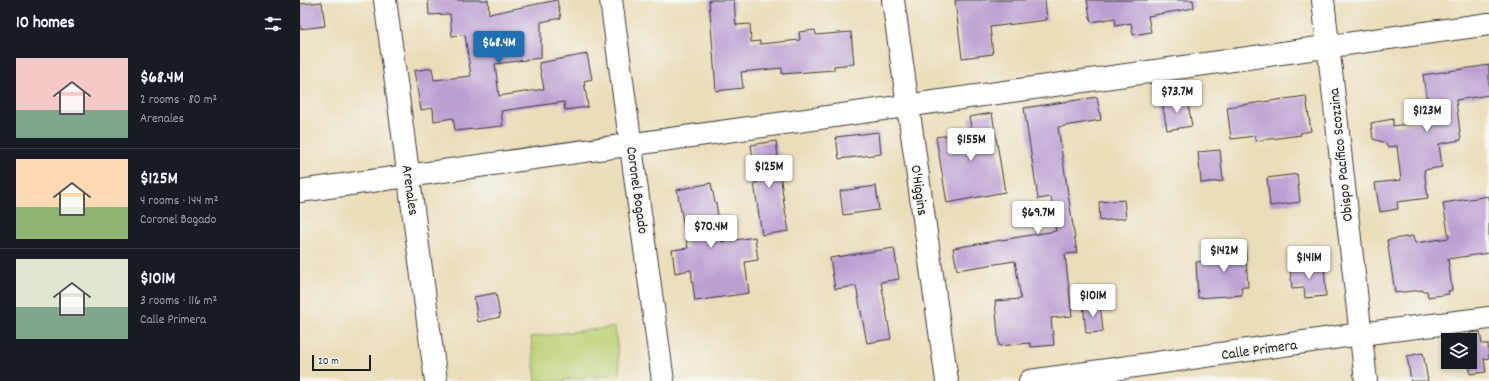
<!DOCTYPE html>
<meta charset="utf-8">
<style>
:root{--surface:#171b24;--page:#20242c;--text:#f1f3f6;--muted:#9ea1a6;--line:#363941;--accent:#1f6fb2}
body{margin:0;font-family:Dekko,sans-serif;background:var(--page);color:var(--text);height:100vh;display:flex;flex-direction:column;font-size:15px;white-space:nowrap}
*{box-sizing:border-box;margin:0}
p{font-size:13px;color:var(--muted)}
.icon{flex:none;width:22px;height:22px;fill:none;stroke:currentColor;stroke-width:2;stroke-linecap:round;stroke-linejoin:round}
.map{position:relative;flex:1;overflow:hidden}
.panel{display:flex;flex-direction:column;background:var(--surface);width:300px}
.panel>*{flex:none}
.fabs{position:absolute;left:1141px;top:333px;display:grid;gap:8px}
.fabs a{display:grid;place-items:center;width:36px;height:36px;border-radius:0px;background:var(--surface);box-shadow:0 2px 6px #0003;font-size:20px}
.scale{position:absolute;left:12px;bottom:10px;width:59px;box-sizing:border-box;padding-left:4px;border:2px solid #1c1c1c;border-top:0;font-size:11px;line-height:14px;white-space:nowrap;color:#1c1c1c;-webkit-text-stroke:3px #f6f6f2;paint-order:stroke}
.price{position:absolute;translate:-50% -34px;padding:0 9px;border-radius:4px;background:#fff;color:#222;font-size:13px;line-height:26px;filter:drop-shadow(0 1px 2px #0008)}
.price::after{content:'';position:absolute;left:50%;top:24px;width:12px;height:9px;margin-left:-6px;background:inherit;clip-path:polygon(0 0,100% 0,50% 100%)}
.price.selected{background:var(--accent);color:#fff}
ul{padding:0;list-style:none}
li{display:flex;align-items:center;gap:12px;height:100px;padding:0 16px}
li+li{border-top:1px solid var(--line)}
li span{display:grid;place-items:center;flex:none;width:112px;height:80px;border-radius:0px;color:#555}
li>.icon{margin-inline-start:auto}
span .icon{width:48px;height:48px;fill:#fffc;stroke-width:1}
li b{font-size:17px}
h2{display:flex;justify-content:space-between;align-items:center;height:48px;padding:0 16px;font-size:17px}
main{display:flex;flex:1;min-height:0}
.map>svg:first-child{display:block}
</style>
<main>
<section class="panel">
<h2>10 homes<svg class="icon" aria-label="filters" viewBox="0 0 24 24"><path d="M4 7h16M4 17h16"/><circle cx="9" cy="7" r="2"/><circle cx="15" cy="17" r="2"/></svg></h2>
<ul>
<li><span style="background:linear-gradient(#f6c9c9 65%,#7fa58c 0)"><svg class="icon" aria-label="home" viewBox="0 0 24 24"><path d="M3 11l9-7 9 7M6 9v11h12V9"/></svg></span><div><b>$68.4M</b><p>2 rooms · 80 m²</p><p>Arenales</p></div></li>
<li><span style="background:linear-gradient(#ffd9b3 60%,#8fb573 0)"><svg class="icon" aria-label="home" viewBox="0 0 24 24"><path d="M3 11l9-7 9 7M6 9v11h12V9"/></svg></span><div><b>$125M</b><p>4 rooms · 144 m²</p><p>Coronel Bogado</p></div></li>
<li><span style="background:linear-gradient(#dfe7d0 60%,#7fa58c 0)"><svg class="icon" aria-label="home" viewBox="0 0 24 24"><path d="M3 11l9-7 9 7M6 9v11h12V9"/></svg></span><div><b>$101M</b><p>3 rooms · 116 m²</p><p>Calle Primera</p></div></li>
</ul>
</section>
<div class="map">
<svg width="1189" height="381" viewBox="0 0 1189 381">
<rect width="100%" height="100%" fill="#f6f6f2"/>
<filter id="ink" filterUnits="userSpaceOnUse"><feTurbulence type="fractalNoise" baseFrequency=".025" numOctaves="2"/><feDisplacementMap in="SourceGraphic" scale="8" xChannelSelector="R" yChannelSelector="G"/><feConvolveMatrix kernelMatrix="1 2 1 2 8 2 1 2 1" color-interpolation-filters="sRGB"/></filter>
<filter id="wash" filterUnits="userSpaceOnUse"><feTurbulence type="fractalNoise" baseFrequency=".012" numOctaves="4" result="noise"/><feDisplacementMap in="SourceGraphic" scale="16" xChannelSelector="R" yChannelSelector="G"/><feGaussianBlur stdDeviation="0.9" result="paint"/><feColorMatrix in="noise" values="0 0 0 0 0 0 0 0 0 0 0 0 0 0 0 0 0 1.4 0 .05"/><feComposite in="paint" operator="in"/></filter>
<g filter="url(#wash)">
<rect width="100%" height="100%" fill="#ebddb9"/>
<path fill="#bbd175" stroke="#6c7648" d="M 315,327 L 320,374 L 261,381 L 236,381 L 231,337 Z"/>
<g id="blocks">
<path fill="#bb9ed2" d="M 128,0 L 188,0 L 189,14 L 257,0 L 261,18 L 241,22 L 241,58 L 195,64 L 199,96 L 244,89 L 239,63 L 287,54 L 292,79 L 284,81 L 288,107 L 265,110 L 264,102 L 201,111 L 203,126 L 155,131 L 153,118 L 134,121 L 133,108 L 121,110 L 114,71 L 132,68 L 134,80 L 171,76 L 165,35 L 152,36 L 150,14 L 129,15 Z
M 409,0 L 434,0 L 436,25 L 450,24 L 451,42 L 460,41 L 460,44 L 500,40 L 499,32 L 515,30 L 516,35 L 551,32 L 554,64 L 534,66 L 534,70 L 482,74 L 482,68 L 441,72 L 443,88 L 416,91 Z
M 655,0 L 745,0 L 747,20 L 690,27 L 693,54 L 662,58 Z
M 787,0 L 893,0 L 894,8 L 848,16 L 851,32 L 833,35 L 831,23 L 816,26 L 815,18 L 791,22 Z
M 22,2 L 25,26 L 0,29 L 0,4 Z
M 1189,65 L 1189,95 L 1156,100 L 1161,140 L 1139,144 L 1142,167 L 1124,170 L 1128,198 L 1097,202 L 1098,209 L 1080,212 L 1075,183 L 1101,180 L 1097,146 L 1087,147 L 1086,143 L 1073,139 L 1071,123 L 1093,119 L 1093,126 L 1130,121 L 1123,75 Z
M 1006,96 L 1011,131 L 1000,133 L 1001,135 L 955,141 L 955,136 L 931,139 L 927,107 Z
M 797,97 L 801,120 L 758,127 L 777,253 L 765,254 L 772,316 L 751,318 L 754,345 L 731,347 L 730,343 L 699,346 L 695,301 L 721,299 L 715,261 L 657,270 L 653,248 L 756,231 L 751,197 L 738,199 L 724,108 Z
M 887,98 L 892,126 L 867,130 L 862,102 Z
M 692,113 L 705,192 L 647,203 L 636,137 L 672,132 L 669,117 Z
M 579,132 L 581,154 L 539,159 L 536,137 Z
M 476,141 L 484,204 L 489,231 L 462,235 L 454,183 L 457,183 L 451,145 Z
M 920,150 L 923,181 L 901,183 L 898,152 Z
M 997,174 L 1000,202 L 970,206 L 967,178 Z
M 411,183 L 415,203 L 416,203 L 422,242 L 455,237 L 458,260 L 445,262 L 449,293 L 395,301 L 391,270 L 375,273 L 372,250 L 388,248 L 377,190 Z
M 576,186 L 579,210 L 543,215 L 540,191 Z
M 1189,196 L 1189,253 L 1148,259 L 1152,290 L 1148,291 L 1149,294 L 1128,297 L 1127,291 L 1122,291 L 1122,290 L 1095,293 L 1087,240 L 1113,236 L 1115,243 L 1149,238 L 1143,203 Z
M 824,200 L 826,218 L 800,221 L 799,202 Z
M 945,241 L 948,287 L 941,287 L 942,295 L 898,298 L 896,262 L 926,260 L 925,242 Z
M 594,248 L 599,279 L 581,282 L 591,339 L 567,343 L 556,286 L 535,289 L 530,258 Z
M 1024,264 L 1026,296 L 1005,298 L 1004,288 L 992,289 L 990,266 Z
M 196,293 L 200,317 L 178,322 L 174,297 Z
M 800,302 L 803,332 L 786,333 L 783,304 Z
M 1180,332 L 1182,344 L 1188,344 L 1189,358 L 1184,359 L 1186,372 L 1170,374 L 1170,333 Z
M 1123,353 L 1128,381 L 1111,381 L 1107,356 Z"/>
</g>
</g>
<g filter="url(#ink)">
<use href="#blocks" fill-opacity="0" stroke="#3b3934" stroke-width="1"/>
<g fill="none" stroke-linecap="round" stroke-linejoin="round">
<defs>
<path id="minor" d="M 85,0 L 136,381
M 311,0 L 363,381
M 593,0 L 647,381
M 1023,0 L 1066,381
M 0,191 L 1189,24
M 730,381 L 1060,334 L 1189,318"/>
</defs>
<use href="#minor" stroke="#3b3934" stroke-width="24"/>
<use href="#minor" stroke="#fff" stroke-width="22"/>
</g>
</g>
<g text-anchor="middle" stroke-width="3" stroke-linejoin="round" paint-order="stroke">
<g font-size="15" fill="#1c1c1c" stroke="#f6f6f2">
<text transform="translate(1040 155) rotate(-96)" y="5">Obispo Pacífico Scozzina</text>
<text transform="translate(111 190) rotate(82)" y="5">Arenales</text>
<text transform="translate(338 190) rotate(82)" y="5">Coronel Bogado</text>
<text transform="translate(620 190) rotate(82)" y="5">O'Higgins</text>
<text transform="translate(959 349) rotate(-8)" y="5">Calle Primera</text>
</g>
</g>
</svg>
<div class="fabs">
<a><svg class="icon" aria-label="layers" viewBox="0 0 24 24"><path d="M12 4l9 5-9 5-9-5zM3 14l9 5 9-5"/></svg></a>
</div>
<div class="scale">20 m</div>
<b class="price selected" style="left:199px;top:65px">$68.4M</b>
<b class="price" style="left:877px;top:114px">$73.7M</b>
<b class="price" style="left:1127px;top:133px">$123M</b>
<b class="price" style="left:671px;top:162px">$155M</b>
<b class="price" style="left:469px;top:189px">$125M</b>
<b class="price" style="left:738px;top:235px">$69.7M</b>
<b class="price" style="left:411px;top:249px">$70.4M</b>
<b class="price" style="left:924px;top:273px">$142M</b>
<b class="price" style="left:1009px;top:280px">$141M</b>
<b class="price" style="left:793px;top:318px">$101M</b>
</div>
</main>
